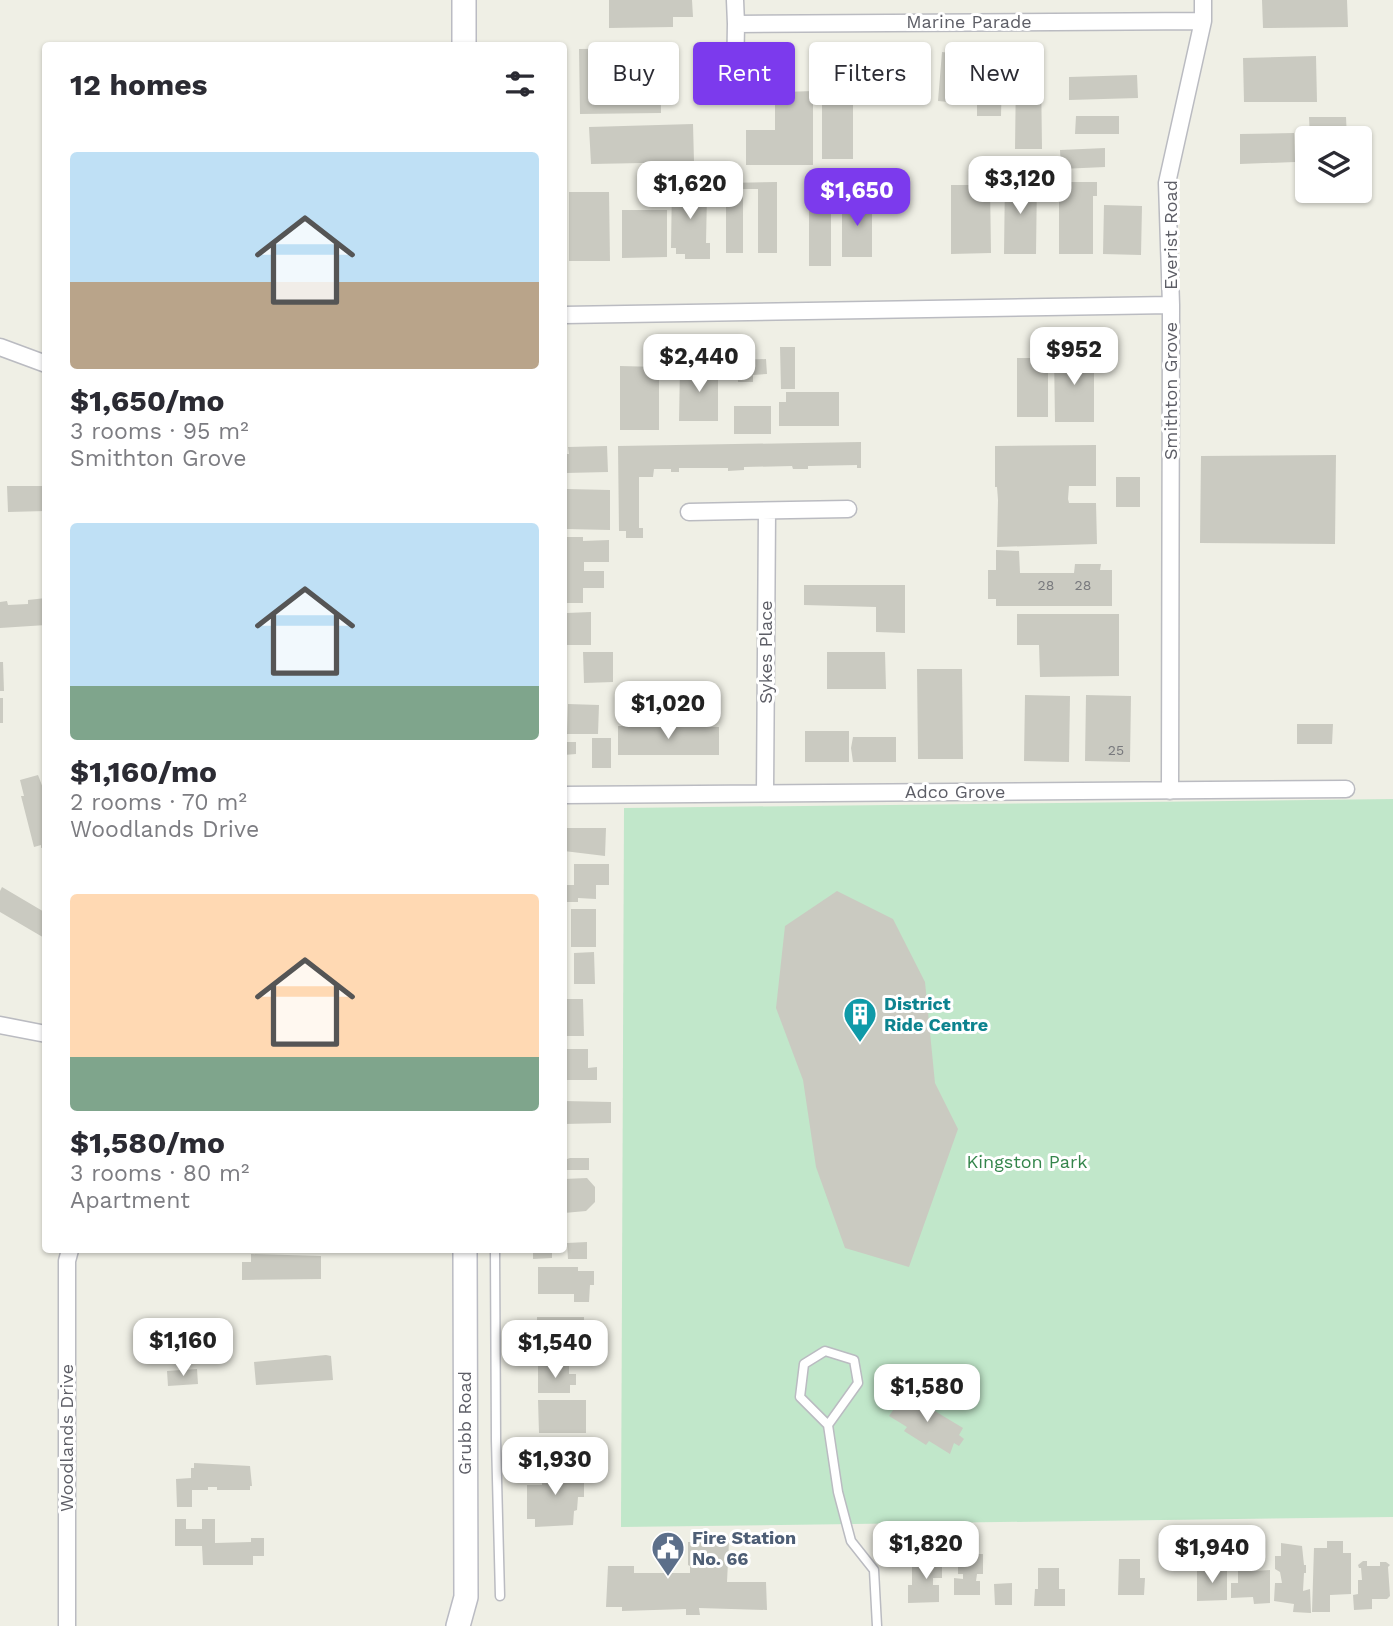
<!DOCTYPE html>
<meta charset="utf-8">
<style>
:root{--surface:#fff;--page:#f2f2f3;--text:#2b2b33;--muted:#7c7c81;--accent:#7c3aed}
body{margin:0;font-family:"Work Sans",sans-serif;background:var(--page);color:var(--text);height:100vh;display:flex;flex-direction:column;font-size:26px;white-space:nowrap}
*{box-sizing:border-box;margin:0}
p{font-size:23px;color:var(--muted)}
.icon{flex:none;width:38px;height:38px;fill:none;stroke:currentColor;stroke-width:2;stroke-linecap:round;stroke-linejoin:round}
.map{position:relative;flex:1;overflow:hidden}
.panel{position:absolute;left:42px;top:42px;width:525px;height:1211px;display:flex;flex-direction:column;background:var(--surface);border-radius:7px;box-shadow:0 2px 5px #0004}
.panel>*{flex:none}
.banner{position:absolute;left:588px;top:42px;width:665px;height:63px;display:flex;gap:14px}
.fabs{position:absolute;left:1295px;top:126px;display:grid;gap:14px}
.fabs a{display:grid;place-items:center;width:77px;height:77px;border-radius:7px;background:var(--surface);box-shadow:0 2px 5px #0004;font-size:35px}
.price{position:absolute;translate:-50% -60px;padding:0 16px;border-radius:14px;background:#fff;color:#222;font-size:23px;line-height:46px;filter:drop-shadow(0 2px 4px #0008)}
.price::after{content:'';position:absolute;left:50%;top:42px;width:21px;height:16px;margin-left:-10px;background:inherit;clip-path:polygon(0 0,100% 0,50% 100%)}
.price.selected{background:var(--accent);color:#fff}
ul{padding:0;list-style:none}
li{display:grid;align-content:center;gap:14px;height:371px;padding:0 28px}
li span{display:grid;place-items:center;height:217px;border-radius:7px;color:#555}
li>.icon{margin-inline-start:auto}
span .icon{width:126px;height:126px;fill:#fffc;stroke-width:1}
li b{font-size:30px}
h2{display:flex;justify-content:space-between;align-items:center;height:84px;padding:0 28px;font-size:30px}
.tag{padding:0 24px;border-radius:7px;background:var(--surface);box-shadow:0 2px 5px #0004;font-size:24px;line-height:63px}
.tag.selected{background:var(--accent);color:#fff}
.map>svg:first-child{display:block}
</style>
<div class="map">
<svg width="1393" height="1626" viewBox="0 0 1393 1626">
<rect width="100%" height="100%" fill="#efefe5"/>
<path fill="#c1e7ca" d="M 1393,799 L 1393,1517 L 621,1527 L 624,808 Z"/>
<path fill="#cacac1" d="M 609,0 L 692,0 L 693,17 L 673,17 L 673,27 L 609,28 Z
M 1262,0 L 1347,0 L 1348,27 L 1263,28 Z
M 660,48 L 661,113 L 580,114 L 579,49 Z
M 942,52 L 960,54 L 958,103 L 938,101 Z
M 1316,56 L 1317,102 L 1244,102 L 1243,58 Z
M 1016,72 L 1041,72 L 1042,149 L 1015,149 Z
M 977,73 L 1002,73 L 1001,116 L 977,116 Z
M 1137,75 L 1138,98 L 1069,100 L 1069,77 Z
M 835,89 L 848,89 L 848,94 L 853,94 L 853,159 L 822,159 L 822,101 L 835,101 Z
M 813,91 L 813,165 L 746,165 L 746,130 L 775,130 L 775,100 L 784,92 Z
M 1076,116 L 1119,116 L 1119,134 L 1075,134 Z
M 1309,117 L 1346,117 L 1347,138 L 1310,138 Z
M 693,124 L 694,162 L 591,164 L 589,127 Z
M 1294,133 L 1295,162 L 1240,164 L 1240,134 Z
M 1105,148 L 1105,167 L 1061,169 L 1060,150 Z
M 1005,177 L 1037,178 L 1036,254 L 1004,254 Z
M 777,182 L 777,253 L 758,253 L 758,189 L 743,189 L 743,253 L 726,253 L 726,183 Z
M 809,182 L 831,182 L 831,266 L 809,266 Z
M 1059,182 L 1097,182 L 1097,196 L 1093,196 L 1093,254 L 1059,254 Z
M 702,183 L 702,194 L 707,194 L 706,243 L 710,243 L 710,259 L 685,259 L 685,254 L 676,254 L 676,248 L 671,248 L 672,184 Z
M 951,185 L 990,185 L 991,253 L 951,254 Z
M 569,192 L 609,192 L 610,261 L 569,261 Z
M 842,198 L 872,198 L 872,257 L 842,257 Z
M 1104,205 L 1142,206 L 1141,255 L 1103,254 Z
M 622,210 L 667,210 L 667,257 L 622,258 Z
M 780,347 L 795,347 L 795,389 L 781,389 Z
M 1094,352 L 1094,422 L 1055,422 L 1054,353 Z
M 1017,358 L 1048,358 L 1048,417 L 1017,417 Z
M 766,359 L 767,374 L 753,375 L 753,382 L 738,382 L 737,360 Z
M 620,366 L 659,367 L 659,430 L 620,430 Z
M 680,366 L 718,366 L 718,421 L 679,421 Z
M 786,392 L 839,392 L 839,426 L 779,426 L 779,402 L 786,402 Z
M 734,406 L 771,406 L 771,434 L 734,434 Z
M 861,442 L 861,468 L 857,468 L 857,465 L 808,466 L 808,469 L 793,469 L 792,466 L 744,467 L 744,470 L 728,471 L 728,468 L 679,468 L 679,472 L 671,472 L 671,469 L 654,469 L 653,477 L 639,477 L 639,528 L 643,528 L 643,538 L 626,538 L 626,531 L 619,531 L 618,446 Z
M 1096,445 L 1096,486 L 1069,486 L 1068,499 L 1069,503 L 1096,503 L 1097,544 L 997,547 L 998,500 L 997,487 L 995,487 L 995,446 Z
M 607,446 L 608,472 L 566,473 L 565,454 L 569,454 L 568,447 Z
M 1336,455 L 1335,544 L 1200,543 L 1201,456 Z
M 1116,477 L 1140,477 L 1140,507 L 1116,507 Z
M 7,486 L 46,486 L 46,511 L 8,512 Z
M 567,489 L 610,490 L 610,530 L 567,529 Z
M 566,537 L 583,537 L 583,541 L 609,540 L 609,562 L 584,562 L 584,571 L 604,571 L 604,588 L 583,588 L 583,603 L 567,603 Z
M 996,550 L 1019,551 L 1020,573 L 1074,573 L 1075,564 L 1101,564 L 1100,570 L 1112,570 L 1112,606 L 996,606 L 996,599 L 988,599 L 988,570 L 996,570 Z
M 804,585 L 905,585 L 905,633 L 876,632 L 876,607 L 804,605 Z
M 46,598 L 46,625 L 0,628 L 0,602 L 7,601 L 8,605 L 28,604 L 28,600 Z
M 591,612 L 591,645 L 567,645 L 567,613 Z
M 1017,614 L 1119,614 L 1119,676 L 1040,677 L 1039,645 L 1017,645 Z
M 583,652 L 613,652 L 613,682 L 584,683 Z
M 827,652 L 885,652 L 886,689 L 827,689 Z
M 0,662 L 3,662 L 4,691 L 0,691 Z
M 917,669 L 962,669 L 963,759 L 918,759 Z
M 1025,695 L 1070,696 L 1069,762 L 1024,761 Z
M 1086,695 L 1131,696 L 1130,762 L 1085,761 Z
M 0,698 L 3,698 L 3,723 L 0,723 Z
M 568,704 L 599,705 L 598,734 L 567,734 Z
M 1297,724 L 1333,724 L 1332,744 L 1297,744 Z
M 618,726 L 719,727 L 719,755 L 618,755 Z
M 805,731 L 849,731 L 849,762 L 805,762 Z
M 853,737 L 896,737 L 896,762 L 853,762 L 851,748 Z
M 592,738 L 611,738 L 611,768 L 592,768 Z
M 564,742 L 576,742 L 576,754 L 564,755 Z
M 38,775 L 46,796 L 46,847 L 41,848 L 41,845 L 34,847 L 21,796 L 24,796 L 20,780 Z
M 564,828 L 606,828 L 605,856 L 564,851 Z
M 574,864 L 609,864 L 609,885 L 596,885 L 596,899 L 578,898 L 578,902 L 564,902 L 564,885 L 574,885 Z
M 2,887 L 46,913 L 46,939 L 0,912 L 0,891 Z
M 837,891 L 893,919 L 925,982 L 935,1083 L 958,1129 L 909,1267 L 845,1248 L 816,1167 L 803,1080 L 776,1008 L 785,926 Z
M 571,909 L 596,909 L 596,947 L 571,947 Z
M 594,952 L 595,984 L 574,984 L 574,953 Z
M 564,999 L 583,999 L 584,1036 L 564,1036 Z
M 564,1049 L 588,1049 L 588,1068 L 597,1067 L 597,1080 L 564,1080 Z
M 564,1101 L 611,1102 L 611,1123 L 564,1124 Z
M 570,1158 L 589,1158 L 589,1170 L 564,1170 L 564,1160 Z
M 587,1178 L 595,1187 L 595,1202 L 586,1211 L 564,1213 L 564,1179 Z
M 587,1242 L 587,1259 L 568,1259 L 567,1243 Z
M 533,1250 L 552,1250 L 552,1258 L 533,1259 Z
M 251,1254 L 321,1256 L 321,1279 L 242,1280 L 242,1262 L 251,1262 Z
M 538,1267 L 578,1267 L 578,1271 L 594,1271 L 594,1285 L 590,1285 L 589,1302 L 574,1302 L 574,1294 L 538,1294 Z
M 537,1317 L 584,1317 L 584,1350 L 548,1349 L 549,1346 L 529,1344 L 529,1327 L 537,1327 Z
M 326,1355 L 331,1356 L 333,1380 L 256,1385 L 254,1362 Z
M 538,1366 L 569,1366 L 569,1374 L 576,1374 L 576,1385 L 570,1385 L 570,1393 L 538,1393 Z
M 197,1369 L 198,1384 L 168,1386 L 167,1371 Z
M 905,1393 L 963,1428 L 959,1435 L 964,1439 L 959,1446 L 954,1443 L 950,1454 L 929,1441 L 926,1445 L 904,1431 L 907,1427 L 889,1416 Z
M 538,1400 L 586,1400 L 586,1433 L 539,1433 Z
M 194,1463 L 250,1466 L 252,1486 L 250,1486 L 250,1490 L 217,1490 L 217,1487 L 208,1487 L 208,1490 L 192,1490 L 192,1507 L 177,1507 L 176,1479 L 191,1478 L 191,1468 L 194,1468 Z
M 542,1463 L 547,1464 L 546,1467 L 571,1468 L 571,1475 L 584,1476 L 584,1497 L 578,1497 L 577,1510 L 574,1511 L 573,1525 L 535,1527 L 535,1519 L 527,1519 L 527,1485 L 542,1485 Z
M 175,1519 L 186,1519 L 186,1529 L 202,1529 L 202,1519 L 215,1519 L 215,1543 L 251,1542 L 251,1538 L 264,1538 L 264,1556 L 253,1556 L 253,1565 L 203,1565 L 202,1546 L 175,1546 Z
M 1327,1541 L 1343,1541 L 1343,1553 L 1351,1553 L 1351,1594 L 1330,1595 L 1330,1612 L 1312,1612 L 1314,1548 L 1327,1548 Z
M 688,1542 L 729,1542 L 727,1582 L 766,1582 L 767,1610 L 699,1608 L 700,1615 L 686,1615 L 686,1609 L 622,1611 L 622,1607 L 606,1607 L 608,1566 L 634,1566 L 634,1573 L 690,1573 L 690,1566 L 688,1565 Z
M 1281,1543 L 1302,1546 L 1304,1565 L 1306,1565 L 1306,1573 L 1304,1573 L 1303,1591 L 1310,1589 L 1311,1613 L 1293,1612 L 1294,1604 L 1274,1601 L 1275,1583 L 1282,1583 L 1280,1572 L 1275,1569 L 1275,1556 L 1281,1556 Z
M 932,1553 L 942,1553 L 942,1578 L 933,1578 L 933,1585 L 939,1585 L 939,1602 L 908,1603 L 908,1585 L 912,1585 L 912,1562 L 932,1562 Z
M 967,1554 L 983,1554 L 983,1574 L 977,1574 L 976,1581 L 980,1581 L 980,1595 L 954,1595 L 954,1578 L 963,1579 L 963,1574 L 958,1574 L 958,1561 L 966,1561 Z
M 1119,1559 L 1140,1559 L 1140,1578 L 1145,1578 L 1144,1595 L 1118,1595 Z
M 1255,1561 L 1255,1571 L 1270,1570 L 1270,1603 L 1254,1604 L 1253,1597 L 1231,1598 L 1231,1583 L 1238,1583 L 1238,1571 L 1244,1571 L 1243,1562 Z
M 1363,1561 L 1367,1561 L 1367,1566 L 1380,1566 L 1380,1562 L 1386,1562 L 1390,1565 L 1388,1567 L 1390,1596 L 1387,1599 L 1372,1599 L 1372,1609 L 1354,1610 L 1353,1595 L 1358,1594 L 1358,1580 L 1362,1580 L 1361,1568 L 1359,1568 L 1358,1565 Z
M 1038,1568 L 1059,1568 L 1059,1589 L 1065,1589 L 1065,1606 L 1034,1606 L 1035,1589 L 1038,1589 Z
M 1197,1569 L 1227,1569 L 1227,1600 L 1197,1601 Z
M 1012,1583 L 1012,1605 L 995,1605 L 994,1584 Z"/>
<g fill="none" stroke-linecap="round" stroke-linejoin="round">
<defs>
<path id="lane" d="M 495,1250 L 496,1440 L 500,1596
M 828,1425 L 858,1383 L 854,1360 L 825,1351 L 804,1364 L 800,1397 L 828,1425 L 838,1492 L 851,1541 L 874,1570 L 877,1626"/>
<path id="street" d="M 735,0 L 736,24 L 1203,21
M 735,80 L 736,24
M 564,315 L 1171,305
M 0,347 L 46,364
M 689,512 L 848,509
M 1170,791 L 1171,305 L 1167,183 L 1203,21 L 1203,0
M 765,793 L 767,511
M 564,795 L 1346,789
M 0,1025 L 46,1034
M 67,1626 L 67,1261 L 70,1250"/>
<path id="secondary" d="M 464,0 L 464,46
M 458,1626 L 466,1597 L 465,1250"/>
</defs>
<use href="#lane" stroke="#babbc1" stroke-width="11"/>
<use href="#street" stroke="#babbc1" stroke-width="19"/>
<use href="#secondary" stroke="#babbc3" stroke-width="26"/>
<use href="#lane" stroke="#fff" stroke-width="8"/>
<use href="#street" stroke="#fff" stroke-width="16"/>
<use href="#secondary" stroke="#fff" stroke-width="23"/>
</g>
<defs>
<symbol id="building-pin" viewBox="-11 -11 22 30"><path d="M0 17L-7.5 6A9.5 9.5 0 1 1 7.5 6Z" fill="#0f9aa8" stroke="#fff"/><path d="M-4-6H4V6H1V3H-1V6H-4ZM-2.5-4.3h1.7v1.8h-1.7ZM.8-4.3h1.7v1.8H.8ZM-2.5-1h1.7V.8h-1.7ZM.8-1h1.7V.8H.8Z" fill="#fff"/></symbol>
<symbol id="civic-pin" viewBox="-11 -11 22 30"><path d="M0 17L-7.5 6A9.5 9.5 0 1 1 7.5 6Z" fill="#5c6f8a" stroke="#fff"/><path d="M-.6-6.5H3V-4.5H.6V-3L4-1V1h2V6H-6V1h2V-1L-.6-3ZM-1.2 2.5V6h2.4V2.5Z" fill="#fff"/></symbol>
</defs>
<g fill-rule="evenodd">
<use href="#building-pin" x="841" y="995" width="38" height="52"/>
<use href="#civic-pin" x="649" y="1529" width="38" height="52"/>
</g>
<g text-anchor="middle" stroke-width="6" stroke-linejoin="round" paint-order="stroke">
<g font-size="14" fill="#78797d">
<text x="1046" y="590">28</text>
<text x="1083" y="590">28</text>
<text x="1116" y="755">25</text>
</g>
<g font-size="18" fill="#5d5e66" stroke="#fff">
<text x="969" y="28">Marine Parade</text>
<text transform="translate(1171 235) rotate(-90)" y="6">Everist Road</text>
<text transform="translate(1171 391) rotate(-90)" y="6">Smithton Grove</text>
<text transform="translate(766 652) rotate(-90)" y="6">Sykes Place</text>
<text x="955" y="798">Adco Grove</text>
<text transform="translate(465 1423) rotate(-90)" y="6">Grubb Road</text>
<text transform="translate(67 1438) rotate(-90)" y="6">Woodlands Drive</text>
</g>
<g font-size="18" font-weight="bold" fill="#0d838f" stroke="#fff" text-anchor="start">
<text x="884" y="1010">District<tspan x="884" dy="21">Ride Centre</tspan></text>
</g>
<g font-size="18" fill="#34854b" stroke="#fff">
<text x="1027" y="1168">Kingston Park</text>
</g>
<g font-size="18" font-weight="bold" fill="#4e5e75" stroke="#fff" text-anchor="start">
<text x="692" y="1544">Fire Station<tspan x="692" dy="21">No. 66</tspan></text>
</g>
</g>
</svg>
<div class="fabs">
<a><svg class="icon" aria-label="layers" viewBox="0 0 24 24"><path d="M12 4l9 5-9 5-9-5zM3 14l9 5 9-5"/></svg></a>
</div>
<b class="price" style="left:1020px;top:216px">$3,120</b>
<b class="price" style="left:690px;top:221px">$1,620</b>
<b class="price selected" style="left:857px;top:228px">$1,650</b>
<b class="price" style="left:1074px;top:387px">$952</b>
<b class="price" style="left:699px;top:394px">$2,440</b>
<b class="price" style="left:668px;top:741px">$1,020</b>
<b class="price" style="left:183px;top:1378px">$1,160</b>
<b class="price" style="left:555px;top:1380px">$1,540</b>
<b class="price" style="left:927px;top:1424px">$1,580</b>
<b class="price" style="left:555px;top:1497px">$1,930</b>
<b class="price" style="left:926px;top:1581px">$1,820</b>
<b class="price" style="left:1212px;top:1585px">$1,940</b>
<div class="banner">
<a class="tag">Buy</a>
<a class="tag selected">Rent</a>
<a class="tag">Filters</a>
<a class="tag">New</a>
</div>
<section class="panel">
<h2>12 homes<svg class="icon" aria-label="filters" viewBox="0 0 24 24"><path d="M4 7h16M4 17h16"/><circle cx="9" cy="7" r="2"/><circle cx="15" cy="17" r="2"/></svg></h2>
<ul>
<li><span style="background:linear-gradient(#bfe0f5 60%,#b9a48a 0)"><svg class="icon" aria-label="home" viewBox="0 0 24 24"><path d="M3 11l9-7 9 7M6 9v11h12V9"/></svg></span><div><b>$1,650/mo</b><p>3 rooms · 95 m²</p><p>Smithton Grove</p></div></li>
<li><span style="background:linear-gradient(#bfe0f5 75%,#7fa58c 0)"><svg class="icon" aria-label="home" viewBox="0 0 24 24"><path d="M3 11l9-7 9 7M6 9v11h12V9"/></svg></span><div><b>$1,160/mo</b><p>2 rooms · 70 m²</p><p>Woodlands Drive</p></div></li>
<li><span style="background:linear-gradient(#ffd9b3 75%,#7fa58c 0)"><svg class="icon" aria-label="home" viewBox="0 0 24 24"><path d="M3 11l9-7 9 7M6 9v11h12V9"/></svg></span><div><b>$1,580/mo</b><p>3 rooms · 80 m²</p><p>Apartment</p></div></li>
</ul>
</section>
</div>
